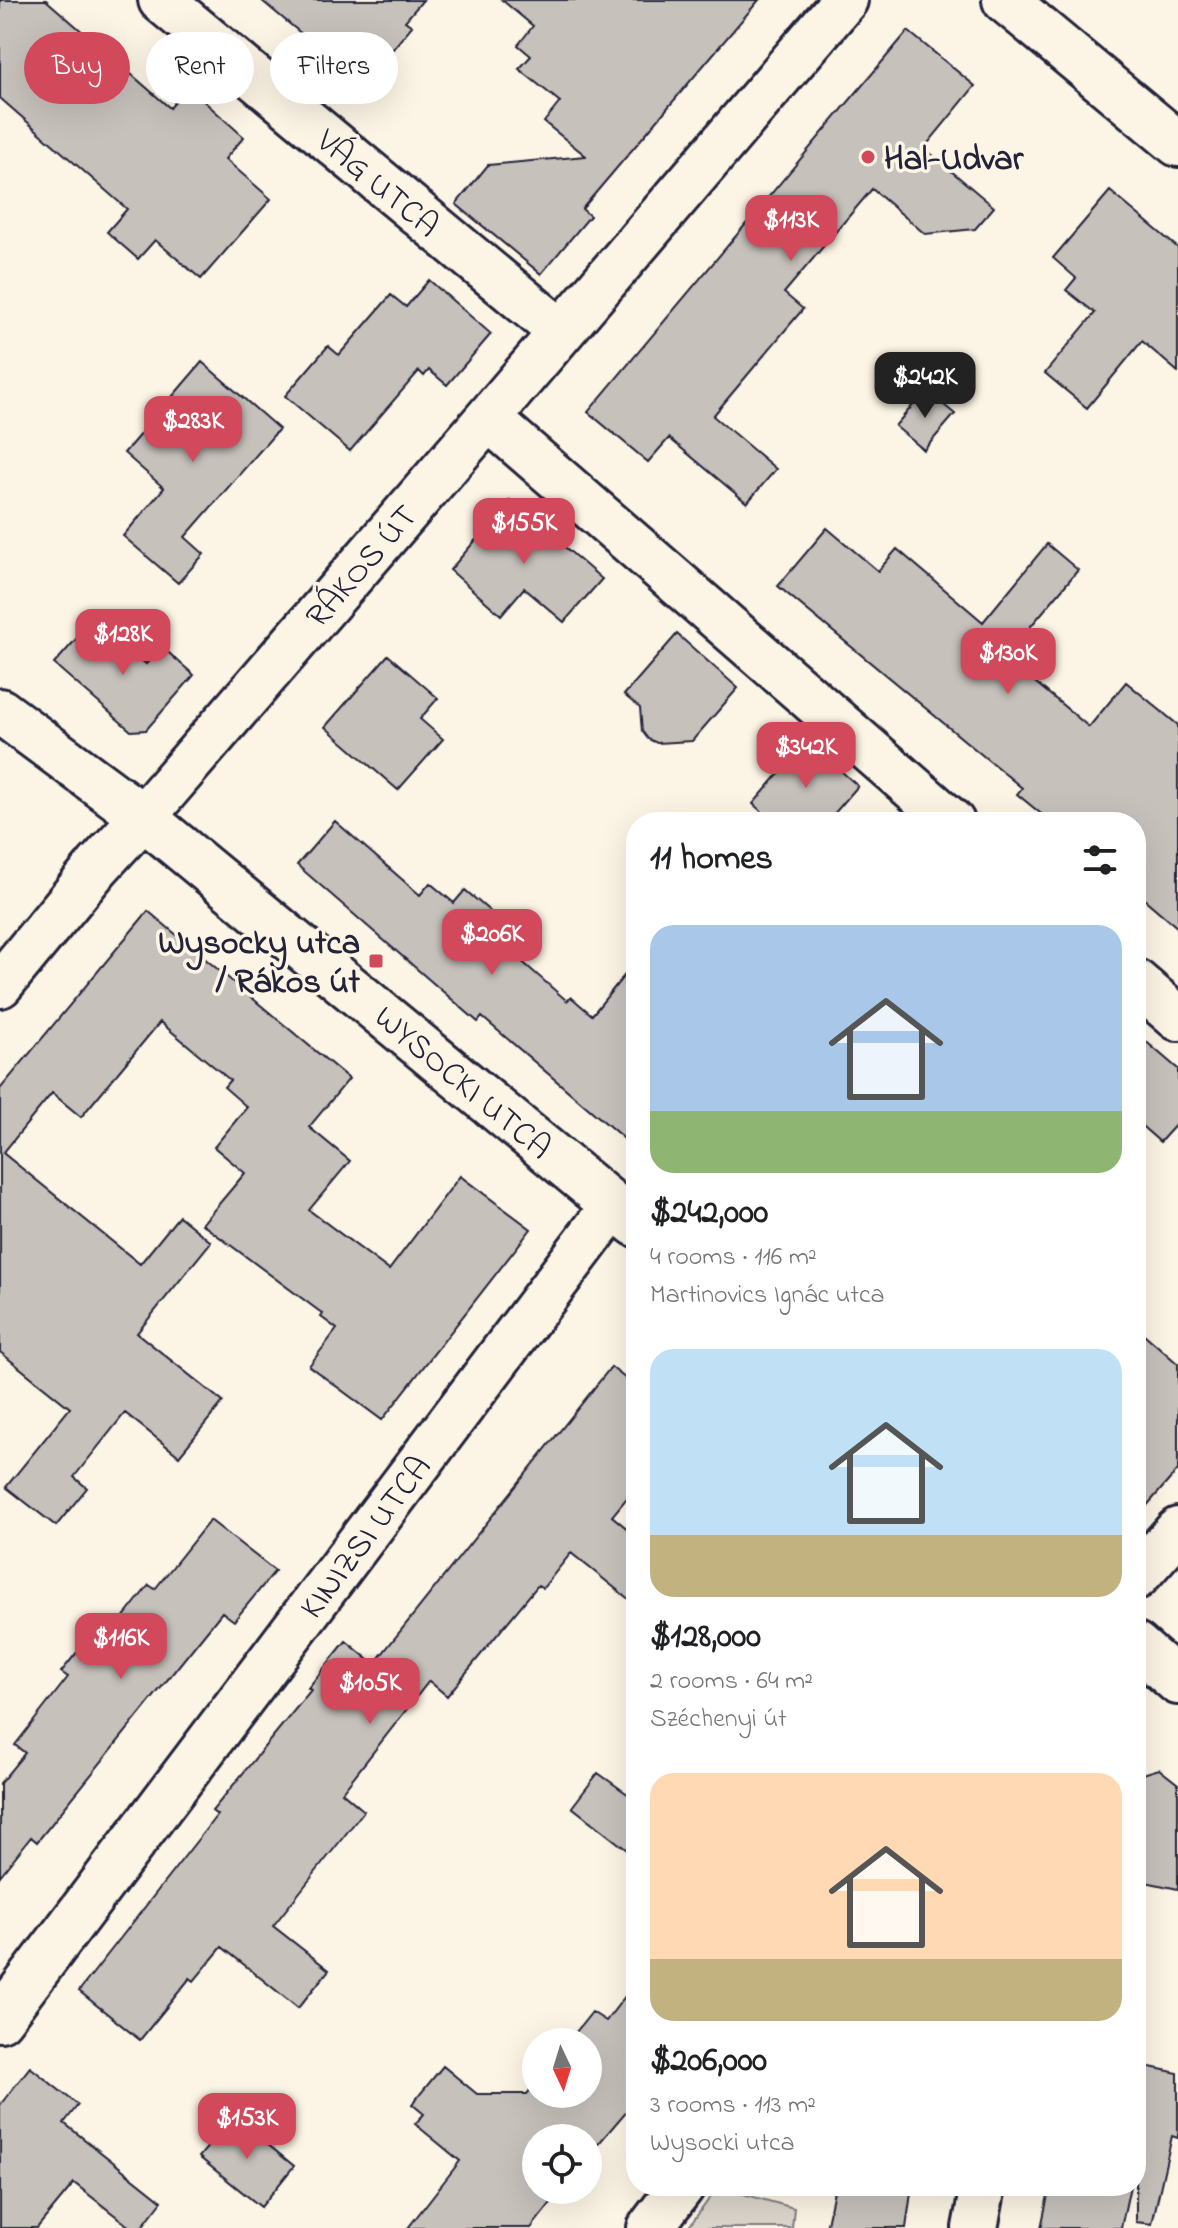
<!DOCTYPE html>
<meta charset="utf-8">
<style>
:root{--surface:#fff;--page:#f6f6f6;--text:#202124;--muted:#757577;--accent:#d1495b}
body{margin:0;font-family:"Indie Flower",sans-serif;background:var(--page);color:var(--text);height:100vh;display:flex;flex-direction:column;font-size:30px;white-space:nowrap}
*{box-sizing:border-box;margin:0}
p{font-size:26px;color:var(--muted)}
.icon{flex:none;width:44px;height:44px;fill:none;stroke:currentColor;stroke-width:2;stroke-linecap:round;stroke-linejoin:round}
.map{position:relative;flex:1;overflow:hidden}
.side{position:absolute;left:626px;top:812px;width:520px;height:1384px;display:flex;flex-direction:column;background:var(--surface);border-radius:32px;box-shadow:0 8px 32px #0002}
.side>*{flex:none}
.banner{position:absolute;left:24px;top:32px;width:482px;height:72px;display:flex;gap:16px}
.needle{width:52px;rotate:176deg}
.buttons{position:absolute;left:522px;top:2028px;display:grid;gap:16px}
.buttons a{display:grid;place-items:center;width:80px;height:80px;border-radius:50%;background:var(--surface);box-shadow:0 8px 32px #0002;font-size:40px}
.price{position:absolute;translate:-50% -68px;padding:0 18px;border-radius:16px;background:var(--accent);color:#fff;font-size:26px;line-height:52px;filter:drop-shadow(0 2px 4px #0008)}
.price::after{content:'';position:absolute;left:50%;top:48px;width:24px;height:18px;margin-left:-12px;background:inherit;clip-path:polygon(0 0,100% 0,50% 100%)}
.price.active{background:#222;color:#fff}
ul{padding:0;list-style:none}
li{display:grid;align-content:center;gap:16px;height:424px;padding:0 24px}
li span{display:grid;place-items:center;height:248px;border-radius:24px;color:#555}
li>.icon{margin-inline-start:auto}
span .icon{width:144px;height:144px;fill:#fffc;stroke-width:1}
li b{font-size:34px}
h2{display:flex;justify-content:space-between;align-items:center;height:96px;padding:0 24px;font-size:34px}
.pill{padding:0 28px;border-radius:36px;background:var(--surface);box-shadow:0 8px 32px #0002;font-size:28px;line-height:72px}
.pill.active{background:var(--accent);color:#fff}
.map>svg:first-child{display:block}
</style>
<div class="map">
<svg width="1178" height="2228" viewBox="0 0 1178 2228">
<rect width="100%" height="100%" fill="#fcf5e5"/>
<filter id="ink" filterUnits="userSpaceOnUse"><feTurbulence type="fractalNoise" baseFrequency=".0125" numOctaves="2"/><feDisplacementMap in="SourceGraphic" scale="16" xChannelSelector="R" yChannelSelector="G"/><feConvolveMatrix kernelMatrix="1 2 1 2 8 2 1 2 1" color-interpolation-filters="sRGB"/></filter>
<g filter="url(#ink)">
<path fill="#dcd6cc" stroke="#7f7c84" stroke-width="2" d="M 718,2187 L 794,2208 L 792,2228 L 688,2228 Z"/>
<path fill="#c6c1bb" stroke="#22223b" stroke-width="2" d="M 0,0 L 46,0 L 170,108 L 188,87 L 244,137 L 225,159 L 271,199 L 201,279 L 155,240 L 138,259 L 107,232 L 127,209 L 0,98 Z
M 261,0 L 423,0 L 405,21 L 412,26 L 363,85 Z
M 502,0 L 759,0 L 582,209 L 590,216 L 541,274 L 456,204 L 488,165 L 586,156 L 544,122 L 560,102 L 519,69 L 531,56 L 518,45 L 533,26 Z
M 908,31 L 975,86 L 924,148 L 994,207 L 975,229 L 925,234 L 872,189 L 784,293 L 803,309 L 713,416 L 776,469 L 747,503 L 669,438 L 648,462 L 588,412 Z
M 1110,191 L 1178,248 L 1178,372 L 1142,341 L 1087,408 L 1045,373 L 1095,313 L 1066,290 L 1076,278 L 1053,258 Z
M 429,280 L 491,334 L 447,385 L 429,370 L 424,376 L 419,371 L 350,451 L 285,396 L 328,346 L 339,355 L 391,295 L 406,307 Z
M 202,362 L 279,429 L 185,537 L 204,554 L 178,583 L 123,536 L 164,488 L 124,453 Z
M 926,390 L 955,414 L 924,450 L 895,426 Z
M 510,500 L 602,579 L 564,622 L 524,588 L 501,615 L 450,570 Z
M 827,528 L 878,571 L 897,549 L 983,622 L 1047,544 L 1078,570 L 1005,657 L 1089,727 L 1126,682 L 1178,725 L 1178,928 L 1136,892 L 1136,822 L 1051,822 L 1017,794 L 1022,788 L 778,586 Z
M 94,619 L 146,664 L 162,647 L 194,675 L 146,730 L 131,731 L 54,664 Z
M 677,634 L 738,688 L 692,741 L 657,743 L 648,739 L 642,731 L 640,708 L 624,695 Z
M 388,655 L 438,698 L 420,719 L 443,739 L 398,790 L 325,727 Z
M 807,741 L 858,786 L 827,822 L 773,822 L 753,804 Z
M 335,821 L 420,895 L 430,883 L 454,903 L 465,890 L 521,938 L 510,951 L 567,1001 L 571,997 L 592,1015 L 636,961 L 636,1149 L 482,1017 L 478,1022 L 297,865 Z
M 148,911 L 349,1079 L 309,1127 L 350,1161 L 309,1210 L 389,1270 L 460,1176 L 531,1229 L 382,1420 L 309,1366 L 337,1329 L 321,1317 L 323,1314 L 202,1224 L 245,1173 L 214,1147 L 247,1107 L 224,1087 L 230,1080 L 160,1022 L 81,1117 L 52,1093 L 3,1153 L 140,1264 L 179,1216 L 211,1242 L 137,1333 L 223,1402 L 179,1456 L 125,1413 L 74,1477 L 87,1488 L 56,1526 L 6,1487 L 70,1408 L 0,1352 L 0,1089 Z
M 1136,1033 L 1178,1069 L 1178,1122 L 1160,1142 L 1136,1121 Z
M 1136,1327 L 1178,1364 L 1178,1470 L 1136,1518 Z
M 611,1367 L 636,1387 L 636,1487 L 612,1516 L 636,1536 L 636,1605 L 571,1553 L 543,1588 L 538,1585 L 447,1696 L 429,1681 L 342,1792 L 364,1811 L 273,1926 L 329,1970 L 298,2008 L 222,1947 L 194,1981 L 190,1978 L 140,2040 L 79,1991 L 217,1815 L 212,1811 L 311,1690 L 308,1688 L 346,1641 L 374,1664 Z
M 210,1520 L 275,1571 L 234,1621 L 222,1612 L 37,1842 L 31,1837 L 0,1876 L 0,1783 L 25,1753 L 15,1745 L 68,1677 L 61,1672 L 99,1625 L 110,1634 L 149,1585 L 155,1589 Z
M 1159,1769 L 1178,1784 L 1178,1889 L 1136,1880 L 1136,1776 Z
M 598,1773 L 636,1800 L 636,1857 L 572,1807 Z
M 636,1982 L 636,2100 L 588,2156 L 588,2138 L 536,2138 L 536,2190 L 561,2190 L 531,2228 L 408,2228 L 460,2161 L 415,2124 L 424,2114 L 412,2104 L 443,2066 L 477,2094 L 527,2094 L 536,2083 L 536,2094 L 588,2094 L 588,2042 L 568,2042 L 592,2012 L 606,2021 Z
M 1136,2064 L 1178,2073 L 1178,2138 L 1172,2136 L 1152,2224 L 1136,2222 Z
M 30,2067 L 78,2105 L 64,2123 L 162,2201 L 141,2228 L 131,2228 L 74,2183 L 37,2228 L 0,2228 L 0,2105 Z
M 233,2116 L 294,2166 L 261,2207 L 199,2157 Z
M 835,2186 L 912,2186 L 906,2228 L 826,2228 Z
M 1050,2186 L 1130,2186 L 1121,2228 L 1041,2228 Z"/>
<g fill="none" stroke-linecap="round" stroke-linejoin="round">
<defs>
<path id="minor" d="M 161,0 L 561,332
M 1005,0 L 1178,144
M 488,418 L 952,822
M 1136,982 L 1178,1018
M 636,1224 L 143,817 L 488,418 L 845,0
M 1136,1577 L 1178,1530
M 1136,1645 L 1178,1682
M 0,2019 L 614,1205
M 650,2228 L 682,2186
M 975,2228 L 983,2186"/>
<path id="tertiary" d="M 0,711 L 143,817 L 98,866 L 0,985"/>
</defs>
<use href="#minor" stroke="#22223b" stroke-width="50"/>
<use href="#tertiary" stroke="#22223b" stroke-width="50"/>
<use href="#minor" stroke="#fcf5e5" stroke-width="44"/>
<use href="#tertiary" stroke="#fcf5e5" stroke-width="44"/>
</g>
</g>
<g fill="#d1495b" stroke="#fcf5e5" stroke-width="3">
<circle cx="868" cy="157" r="8"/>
<rect x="368" y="953" width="16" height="16" rx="4"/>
</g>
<g text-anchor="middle" stroke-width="7" stroke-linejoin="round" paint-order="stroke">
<g font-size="34" font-weight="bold" fill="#22223b" stroke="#fcf5e5" text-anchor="start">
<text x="884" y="169">Hal-Udvar</text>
<text x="360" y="953" text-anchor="end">Wysocky utca<tspan x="360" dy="39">/ Rákos út</tspan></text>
</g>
<g font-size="34" fill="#22223b" stroke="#fcf5e5">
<text transform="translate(379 182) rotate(40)" y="12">VÁG UTCA</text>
<text transform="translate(360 565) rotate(-49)" y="12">RÁKOS ÚT</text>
<text transform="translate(464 1081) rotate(40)" y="12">WYSOCKI UTCA</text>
<text transform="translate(364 1536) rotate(-53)" y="12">KINIZSI UTCA</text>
</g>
</g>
</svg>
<div class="buttons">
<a><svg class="needle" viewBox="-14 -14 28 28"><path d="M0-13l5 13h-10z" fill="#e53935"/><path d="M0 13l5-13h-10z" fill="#757577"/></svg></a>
<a><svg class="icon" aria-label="locate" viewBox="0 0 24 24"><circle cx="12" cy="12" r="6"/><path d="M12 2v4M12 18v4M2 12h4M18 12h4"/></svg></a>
</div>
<b class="price" style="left:791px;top:263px">$113K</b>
<b class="price active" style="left:925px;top:420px">$242K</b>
<b class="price" style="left:193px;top:464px">$283K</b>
<b class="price" style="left:524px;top:566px">$155K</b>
<b class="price" style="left:123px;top:677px">$128K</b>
<b class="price" style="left:1008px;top:696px">$130K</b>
<b class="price" style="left:806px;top:790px">$342K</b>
<b class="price" style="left:492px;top:977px">$206K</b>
<b class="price" style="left:121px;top:1681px">$116K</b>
<b class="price" style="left:370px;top:1726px">$105K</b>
<b class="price" style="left:247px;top:2161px">$153K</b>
<div class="banner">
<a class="pill active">Buy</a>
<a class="pill">Rent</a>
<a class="pill">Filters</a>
</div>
<section class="side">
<h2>11 homes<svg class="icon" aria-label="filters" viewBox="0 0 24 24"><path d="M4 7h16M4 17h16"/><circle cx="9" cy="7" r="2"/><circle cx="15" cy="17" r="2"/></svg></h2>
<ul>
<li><span style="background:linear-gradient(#a9c7e8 75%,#8fb573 0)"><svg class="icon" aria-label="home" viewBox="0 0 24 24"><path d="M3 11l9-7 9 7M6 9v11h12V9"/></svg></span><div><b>$242,000</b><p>4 rooms · 116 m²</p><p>Martinovics Ignác utca</p></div></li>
<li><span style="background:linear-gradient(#bfe0f5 75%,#c2b280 0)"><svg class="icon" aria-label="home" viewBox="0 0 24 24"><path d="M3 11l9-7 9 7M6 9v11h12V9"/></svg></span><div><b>$128,000</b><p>2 rooms · 64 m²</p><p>Széchenyi út</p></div></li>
<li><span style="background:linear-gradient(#ffd9b3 75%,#c2b280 0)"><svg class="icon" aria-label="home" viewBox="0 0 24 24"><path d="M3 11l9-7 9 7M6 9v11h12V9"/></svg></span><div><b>$206,000</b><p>3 rooms · 113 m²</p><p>Wysocki utca</p></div></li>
</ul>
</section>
</div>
